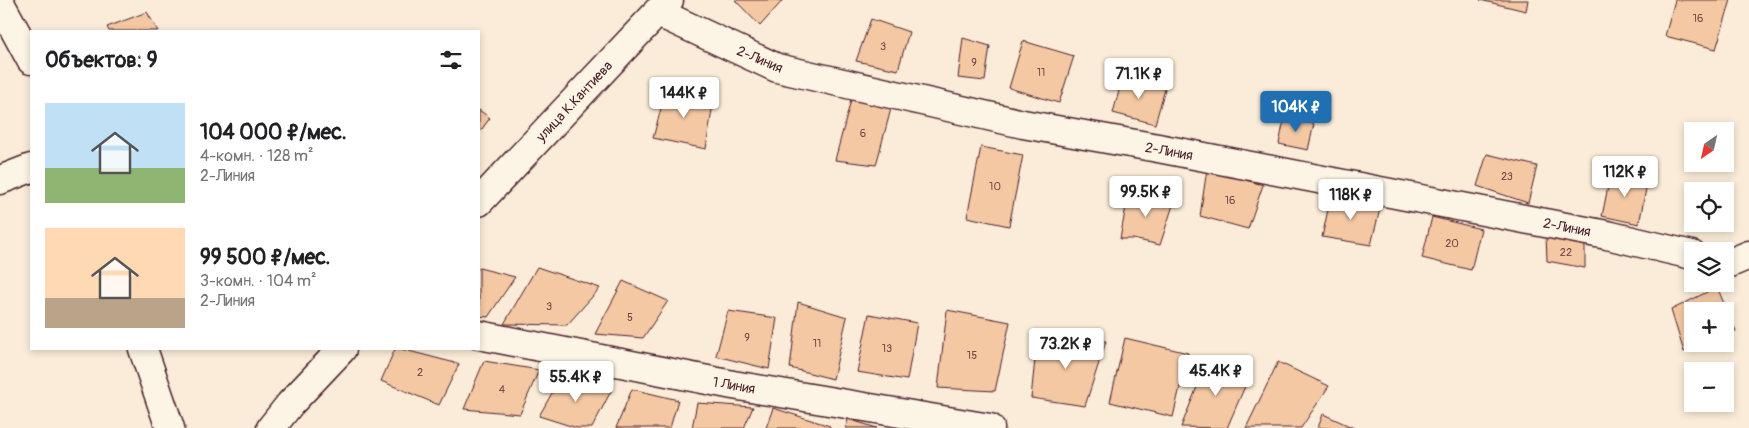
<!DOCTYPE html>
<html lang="ru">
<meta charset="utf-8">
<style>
:root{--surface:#fff;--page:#f6f6f6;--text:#202124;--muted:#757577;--accent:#1f6fb2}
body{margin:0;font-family:Pangolin,sans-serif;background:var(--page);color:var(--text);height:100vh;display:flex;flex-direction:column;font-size:19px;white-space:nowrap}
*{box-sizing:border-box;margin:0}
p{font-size:16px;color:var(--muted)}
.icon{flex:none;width:28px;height:28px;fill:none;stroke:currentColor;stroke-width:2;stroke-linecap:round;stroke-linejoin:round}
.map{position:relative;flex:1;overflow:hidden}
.side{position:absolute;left:30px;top:30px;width:450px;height:320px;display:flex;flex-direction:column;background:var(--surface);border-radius:0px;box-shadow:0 2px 8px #0003}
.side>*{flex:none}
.needle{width:32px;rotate:214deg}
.tools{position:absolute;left:1684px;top:122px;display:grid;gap:10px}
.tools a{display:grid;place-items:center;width:50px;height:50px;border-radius:0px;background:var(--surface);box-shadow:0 2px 8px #0003;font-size:25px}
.price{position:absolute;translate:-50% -42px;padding:0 11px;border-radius:5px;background:#fff;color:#222;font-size:16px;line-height:32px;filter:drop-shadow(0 1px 2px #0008)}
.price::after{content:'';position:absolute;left:50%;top:30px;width:15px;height:11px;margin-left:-8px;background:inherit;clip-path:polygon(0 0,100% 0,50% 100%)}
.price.active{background:var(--accent);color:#fff}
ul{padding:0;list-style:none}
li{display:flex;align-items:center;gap:15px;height:125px;padding:0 15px}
li span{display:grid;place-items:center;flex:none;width:140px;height:100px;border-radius:0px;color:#555}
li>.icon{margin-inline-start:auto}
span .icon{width:60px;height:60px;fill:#fffc;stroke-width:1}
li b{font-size:21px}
h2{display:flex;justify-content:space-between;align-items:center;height:60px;padding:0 15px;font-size:21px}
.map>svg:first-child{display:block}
</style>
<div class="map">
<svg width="1749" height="428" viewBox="0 0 1749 428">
<rect width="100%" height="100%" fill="#faecd8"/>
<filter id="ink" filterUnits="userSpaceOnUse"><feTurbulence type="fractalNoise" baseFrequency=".02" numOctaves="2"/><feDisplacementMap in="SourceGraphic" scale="10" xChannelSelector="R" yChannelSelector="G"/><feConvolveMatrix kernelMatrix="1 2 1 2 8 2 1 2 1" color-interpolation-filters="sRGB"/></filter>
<g filter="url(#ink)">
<path fill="#f4c8a3" stroke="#4a1f2b" d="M 735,0 L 783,0 L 760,26 Z
M 1480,0 L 1528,0 L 1526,11 Z
M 1675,0 L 1731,0 L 1716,49 L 1665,36 Z
M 147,12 L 158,31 L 109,31 L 107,27 Z
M 871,19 L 909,32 L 898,70 L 856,61 Z
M 963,38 L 990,46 L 985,81 L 958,78 Z
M 1023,41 L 1074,56 L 1059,103 L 1009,88 Z
M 1123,76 L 1165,89 L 1155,124 L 1113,113 Z
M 667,86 L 713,103 L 706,149 L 653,138 Z
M 852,96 L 892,105 L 876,165 L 835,160 Z
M 479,110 L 490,118 L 479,133 Z
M 1285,115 L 1314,124 L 1308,150 L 1279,144 Z
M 981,147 L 1023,155 L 1009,226 L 967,217 Z
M 1487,154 L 1537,166 L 1528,203 L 1477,186 Z
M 1207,169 L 1263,185 L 1248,229 L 1200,216 Z
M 1611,172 L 1648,179 L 1639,224 L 1602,216 Z
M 1129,190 L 1174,202 L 1160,245 L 1133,239 L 1120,239 Z
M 1331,196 L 1381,205 L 1371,245 L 1322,237 Z
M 1432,217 L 1481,229 L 1471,270 L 1422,258 Z
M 1546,235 L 1585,243 L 1585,268 L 1547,261 Z
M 537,267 L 600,288 L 567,325 L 504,324 Z
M 479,268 L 515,277 L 488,317 L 479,316 Z
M 623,281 L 668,301 L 643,338 L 595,334 Z
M 1717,287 L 1736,331 L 1725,335 L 1725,311 L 1692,311 L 1692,344 L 1704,344 L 1684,352 L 1671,310 Z
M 798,302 L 847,317 L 833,379 L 790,368 Z
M 947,310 L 1010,322 L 995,391 L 938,388 Z
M 728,311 L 777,318 L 769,369 L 716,356 Z
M 869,314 L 917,323 L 907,380 L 857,372 Z
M 1125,338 L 1188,353 L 1173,417 L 1110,402 Z
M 1037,340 L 1106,341 L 1085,406 L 1031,398 Z
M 395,349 L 401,349 L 459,364 L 439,405 L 381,381 Z
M 484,361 L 539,370 L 520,414 L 464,409 Z
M 1207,362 L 1252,370 L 1227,428 L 1181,427 Z
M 1278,362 L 1329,386 L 1301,428 L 1246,428 Z
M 561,377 L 613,387 L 592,428 L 577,428 L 539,416 Z
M 632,389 L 678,400 L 670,428 L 616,428 Z
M 697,403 L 753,407 L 744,428 L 692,428 Z
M 773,408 L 830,426 L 829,428 L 766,428 Z
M 1323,414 L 1354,428 L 1318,428 Z
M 848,419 L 877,428 L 846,428 Z"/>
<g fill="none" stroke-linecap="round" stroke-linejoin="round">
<defs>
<path id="minor" d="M 657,12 L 777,68 L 1023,124 L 1158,148 L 1607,235 L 1692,255
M 0,180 L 31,168
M 479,202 L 669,0
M 1725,262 L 1730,263 L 1749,255
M 479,335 L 733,385 L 990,428
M 271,428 L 290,404 L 342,349"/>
<path id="major" d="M 0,3 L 31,60
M 143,349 L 170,428"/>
</defs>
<use href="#minor" stroke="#4a1f2b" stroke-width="31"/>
<use href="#major" stroke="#4a1f2b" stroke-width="31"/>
<use href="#minor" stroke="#fcf5e5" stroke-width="28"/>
<use href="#major" stroke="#fcf5e5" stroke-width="28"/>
</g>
</g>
<g text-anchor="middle" stroke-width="4" stroke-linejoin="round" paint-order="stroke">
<g font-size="11" fill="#744949">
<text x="1698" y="22">16</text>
<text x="883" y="50">3</text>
<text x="974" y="66">9</text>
<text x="1041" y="76">11</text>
<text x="863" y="137">6</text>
<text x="1507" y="180">23</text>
<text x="995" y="190">10</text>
<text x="1230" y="204">16</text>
<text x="1452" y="247">20</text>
<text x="1566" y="256">22</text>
<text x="549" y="310">3</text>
<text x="630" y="321">5</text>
<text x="747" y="341">9</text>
<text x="817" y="347">11</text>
<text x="887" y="352">13</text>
<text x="972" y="359">15</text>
<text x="420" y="376">2</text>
<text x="502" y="393">4</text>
</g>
<g font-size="14" fill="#4a1f2b" stroke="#fcf5e5">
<text transform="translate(760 59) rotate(23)" y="5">2-Линия</text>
<text transform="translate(574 101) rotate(-47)" y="5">улица К.Кантиева</text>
<text transform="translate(1169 151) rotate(10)" y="5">2-Линия</text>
<text transform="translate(1567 227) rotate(11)" y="5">2-Линия</text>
<text transform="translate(734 385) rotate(10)" y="5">1 Линия</text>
</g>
</g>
</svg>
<div class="tools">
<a><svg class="needle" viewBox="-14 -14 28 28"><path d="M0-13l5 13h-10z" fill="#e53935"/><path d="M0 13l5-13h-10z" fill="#757577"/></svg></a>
<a><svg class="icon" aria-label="locate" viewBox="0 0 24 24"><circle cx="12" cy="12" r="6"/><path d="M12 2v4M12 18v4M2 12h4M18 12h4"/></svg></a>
<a><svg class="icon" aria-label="layers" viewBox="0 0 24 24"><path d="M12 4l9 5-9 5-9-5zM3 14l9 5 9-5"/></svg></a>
<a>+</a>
<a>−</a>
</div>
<b class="price" style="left:1139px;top:100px">71.1K ₽</b>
<b class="price" style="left:684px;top:119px">144K ₽</b>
<b class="price active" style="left:1296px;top:133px">104K ₽</b>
<b class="price" style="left:1625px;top:198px">112K ₽</b>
<b class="price" style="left:1146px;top:218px">99.5K ₽</b>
<b class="price" style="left:1351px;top:221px">118K ₽</b>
<b class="price" style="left:1066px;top:370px">73.2K ₽</b>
<b class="price" style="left:1216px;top:397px">45.4K ₽</b>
<b class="price" style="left:576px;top:403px">55.4K ₽</b>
<section class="side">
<h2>Объектов: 9<svg class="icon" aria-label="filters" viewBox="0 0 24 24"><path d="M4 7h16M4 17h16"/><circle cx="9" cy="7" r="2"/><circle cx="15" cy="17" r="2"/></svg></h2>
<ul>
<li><span style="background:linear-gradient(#bfe0f5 65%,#8fb573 0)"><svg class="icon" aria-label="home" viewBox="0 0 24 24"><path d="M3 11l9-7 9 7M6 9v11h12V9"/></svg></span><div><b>104 000 ₽/мес.</b><p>4-комн. · 128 m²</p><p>2-Линия</p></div></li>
<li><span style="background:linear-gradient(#ffd9b3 70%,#b9a48a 0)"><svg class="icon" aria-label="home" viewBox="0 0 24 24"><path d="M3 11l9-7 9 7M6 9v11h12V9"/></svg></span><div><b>99 500 ₽/мес.</b><p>3-комн. · 104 m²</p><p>2-Линия</p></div></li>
</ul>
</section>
</div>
